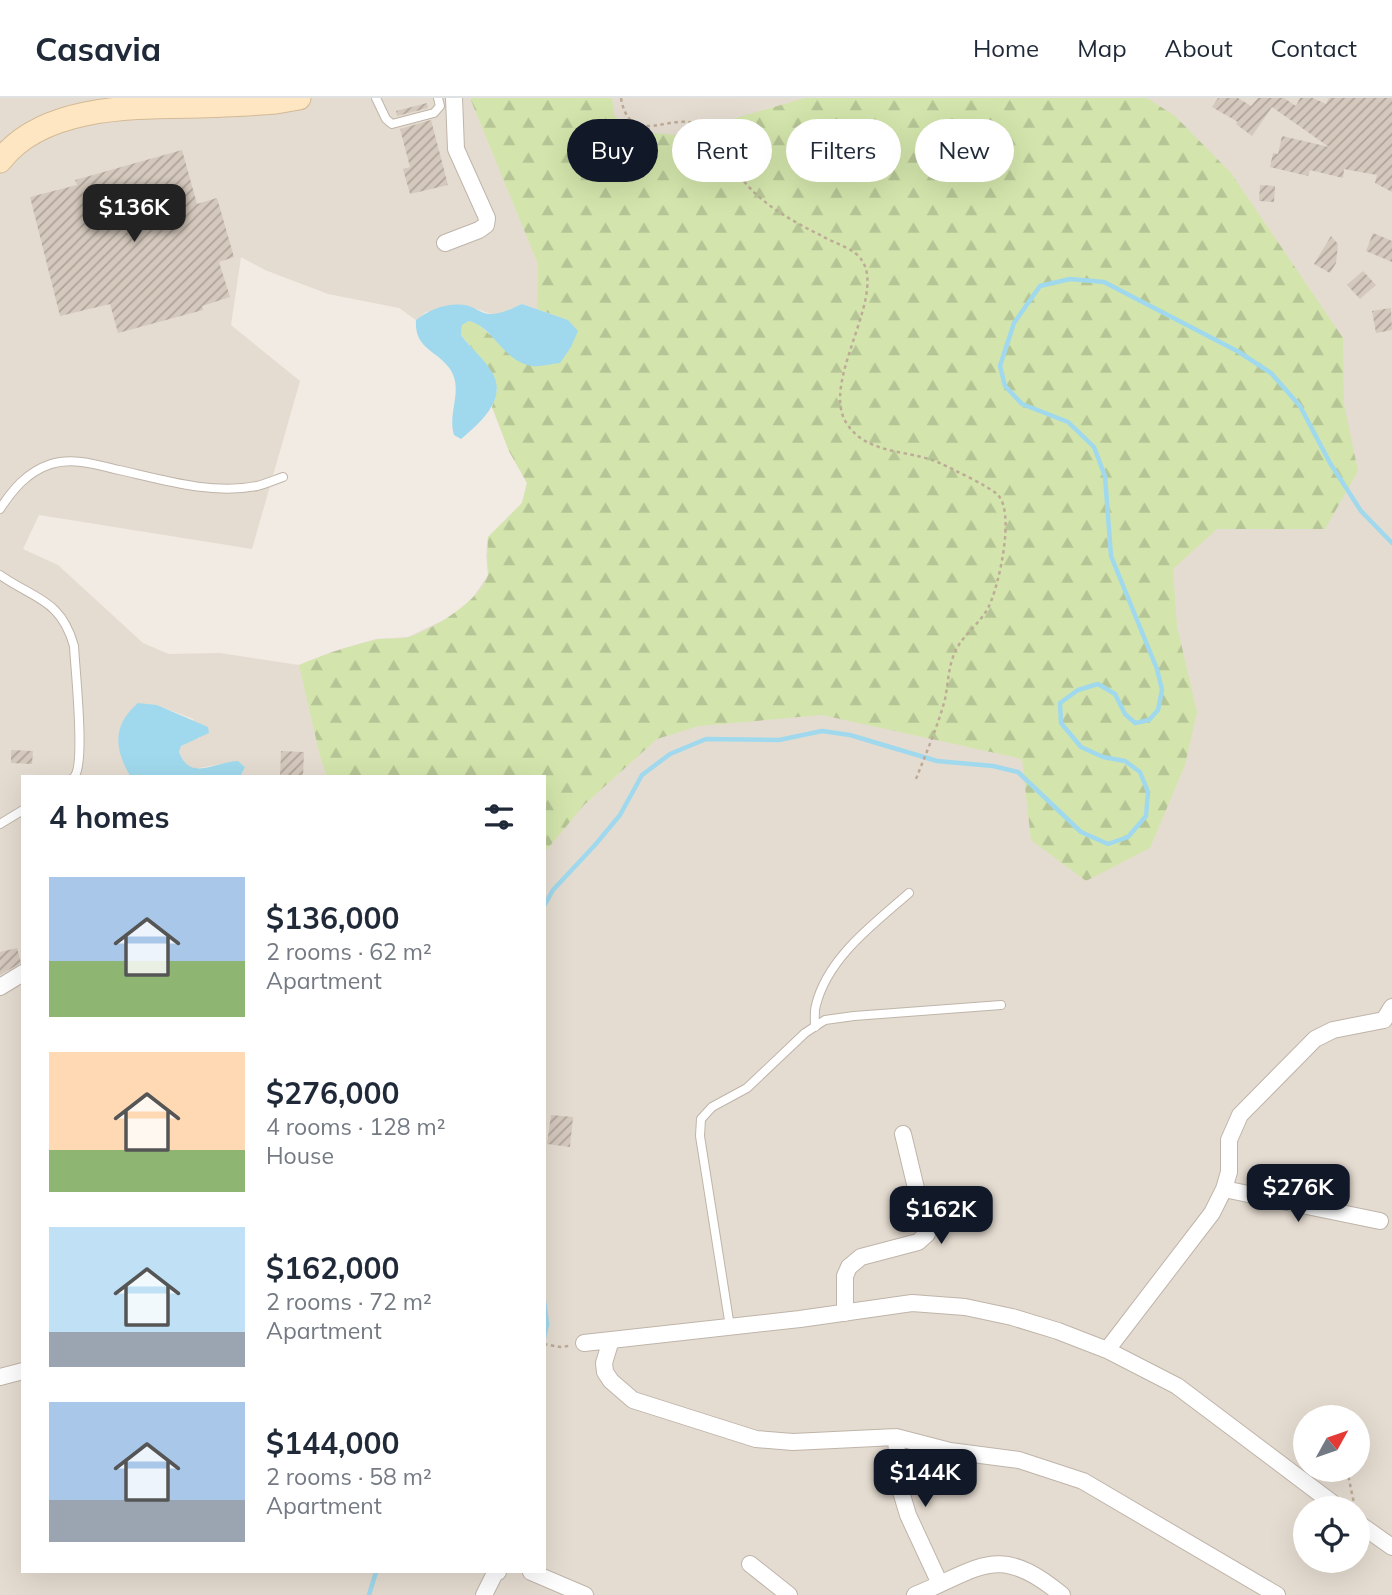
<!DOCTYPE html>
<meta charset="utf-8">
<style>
:root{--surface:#fff;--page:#f6f6f7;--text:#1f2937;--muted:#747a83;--line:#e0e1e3;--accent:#111827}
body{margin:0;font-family:Mulish,sans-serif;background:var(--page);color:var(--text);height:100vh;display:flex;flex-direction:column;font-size:26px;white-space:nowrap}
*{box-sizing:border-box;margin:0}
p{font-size:23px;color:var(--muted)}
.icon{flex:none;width:38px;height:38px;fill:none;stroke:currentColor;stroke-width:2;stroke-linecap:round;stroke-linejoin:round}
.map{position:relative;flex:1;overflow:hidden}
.details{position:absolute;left:21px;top:677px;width:525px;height:798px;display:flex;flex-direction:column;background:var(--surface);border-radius:0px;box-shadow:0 7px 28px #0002}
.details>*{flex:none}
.top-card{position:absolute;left:567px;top:21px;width:665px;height:63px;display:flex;gap:14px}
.needle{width:46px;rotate:50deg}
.tools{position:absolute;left:1293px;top:1307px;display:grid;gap:14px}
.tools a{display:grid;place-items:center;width:77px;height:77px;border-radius:50%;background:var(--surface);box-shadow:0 7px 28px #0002;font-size:35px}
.price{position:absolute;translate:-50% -60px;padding:0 16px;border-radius:14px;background:var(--accent);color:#fff;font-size:23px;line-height:46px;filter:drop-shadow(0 2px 4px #0008)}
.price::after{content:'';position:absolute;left:50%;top:42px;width:21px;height:16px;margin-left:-10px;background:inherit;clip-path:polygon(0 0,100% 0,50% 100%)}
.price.on{background:#222;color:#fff}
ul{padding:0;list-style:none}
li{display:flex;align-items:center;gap:21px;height:175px;padding:0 28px}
li span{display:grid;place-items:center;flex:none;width:196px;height:140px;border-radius:0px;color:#555}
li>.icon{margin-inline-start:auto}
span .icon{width:84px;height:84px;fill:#fffc;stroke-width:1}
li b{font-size:30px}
h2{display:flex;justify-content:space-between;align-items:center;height:84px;padding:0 28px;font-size:30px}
.chip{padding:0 24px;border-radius:32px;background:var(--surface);box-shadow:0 7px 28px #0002;font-size:24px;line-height:63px}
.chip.on{background:var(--accent);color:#fff}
header{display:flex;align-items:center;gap:42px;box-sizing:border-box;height:98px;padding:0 35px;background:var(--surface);border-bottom:2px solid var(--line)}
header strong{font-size:33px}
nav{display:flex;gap:38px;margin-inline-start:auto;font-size:24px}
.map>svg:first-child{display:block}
</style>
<header>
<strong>Casavia</strong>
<nav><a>Home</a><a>Map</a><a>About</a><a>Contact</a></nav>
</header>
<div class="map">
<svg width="1392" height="1497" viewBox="0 0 1392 1497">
<defs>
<pattern id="forest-firs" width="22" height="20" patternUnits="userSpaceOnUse" patternTransform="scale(1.75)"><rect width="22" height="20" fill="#d3e5ac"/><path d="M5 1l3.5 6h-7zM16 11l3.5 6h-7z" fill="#b6c595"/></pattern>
<pattern id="building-hatch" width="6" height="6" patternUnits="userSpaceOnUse" patternTransform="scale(1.75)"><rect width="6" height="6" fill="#d5c8bc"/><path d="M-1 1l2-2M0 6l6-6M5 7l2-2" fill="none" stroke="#aea49a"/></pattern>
</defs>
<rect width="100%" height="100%" fill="#f1ebe3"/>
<path fill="#e5dcd1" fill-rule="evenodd" d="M 0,0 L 1392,0 L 1392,1497 L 0,1497 ZM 241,159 L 265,172 L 328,196 L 399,210 L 416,222 L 426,214 L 468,208 L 491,216 L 500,216 L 522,206 L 568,222 L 492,309 L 509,353 L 527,385 L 522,405 L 488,439 L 486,458 L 488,477 L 472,501 L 452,518 L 408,539 L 376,541 L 334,553 L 299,567 L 220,555 L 169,556 L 143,545 L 58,467 L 23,451 L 39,417 L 252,451 L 300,283 L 231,227 ZM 157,607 L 193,621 L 200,640 L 189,642 L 181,648 L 179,654 L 186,667 L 193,671 L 238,663 L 245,669 L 240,679 L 544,679 L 544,1474 L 23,1474 L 23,679 L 131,679 L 130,677 ZM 1306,1320 L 1358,1320 L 1358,1372 L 1306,1372 ZM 1306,1410 L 1358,1410 L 1358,1463 L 1306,1463 Z"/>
<path fill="url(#forest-firs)" d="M 470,0 L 612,0 L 614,17 L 631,33 L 677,37 L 805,0 L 1147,0 L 1175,18 L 1231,75 L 1343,240 L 1344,306 L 1358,373 L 1325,431 L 1217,431 L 1173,471 L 1177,528 L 1197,614 L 1185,667 L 1150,750 L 1086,783 L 1031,742 L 1022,661 L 822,617 L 699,628 L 657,641 L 584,707 L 544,755 L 544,679 L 327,679 L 320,658 L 299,567 C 323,557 346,549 371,543 C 383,539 397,542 409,539 C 432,532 481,502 488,477 C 489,473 487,447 488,439 L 522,405 L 527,385 L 509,353 L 492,309 L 497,292 L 482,262 L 461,237 L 462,227 L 469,223 L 477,225 L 490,237 L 568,222 L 537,211 L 538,166 Z"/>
<path fill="#a0d9ed" d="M 522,206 L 568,222 L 578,233 L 571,249 L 560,265 C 551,266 540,269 532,268 C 503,264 494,229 469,223 L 462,227 L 461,237 C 471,251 486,262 493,276 C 507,302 479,326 461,341 L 454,337 C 447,315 464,292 450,271 C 437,252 414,251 416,222 C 430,211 450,203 469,208 C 476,210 482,216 490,216 C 501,217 512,210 522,206 Z
M 138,605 L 157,607 L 208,629 L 209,635 L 181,648 L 179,654 C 191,684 213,664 238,663 L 245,669 L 240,679 L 131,679 C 114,652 112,627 138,605 Z"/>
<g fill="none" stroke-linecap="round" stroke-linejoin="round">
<path stroke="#a0d9ed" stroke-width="4.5" d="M 544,808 L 553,792 L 595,747 L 620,717 L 642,677 L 670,656 L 706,641 L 779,642 L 822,633 L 850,637 L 937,663 L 993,668 L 1018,674 L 1081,734 L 1108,746 L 1128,739 L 1146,718 L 1148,694 L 1140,674 L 1125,663 L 1103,659 L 1081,649 L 1061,625 L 1060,605 L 1078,592 L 1098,586 L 1115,596 L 1125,616 L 1135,625 L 1149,622 L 1158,612 L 1162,592 L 1157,571 L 1111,458 L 1105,378 L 1094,349 L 1068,324 L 1022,306 L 1005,288 L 1000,268 L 1014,225 L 1040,188 L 1070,181 L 1104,184 L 1239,254 L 1271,275 L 1300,308 L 1330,365 L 1361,413 L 1392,445
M 544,1203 L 547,1226 L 544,1240
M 369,1497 L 376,1474"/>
</g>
<path fill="url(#building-hatch)" d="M 1218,0 L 1238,0 L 1251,8 L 1258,0 L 1284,0 L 1296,8 L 1300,0 L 1313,0 L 1326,6 L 1329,0 L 1392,0 L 1392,94 L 1375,85 L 1377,77 L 1344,71 L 1343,80 L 1310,72 L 1308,78 L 1270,69 L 1273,55 L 1278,56 L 1282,38 L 1329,49 L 1272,9 L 1252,38 L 1236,26 L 1238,24 L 1212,9 Z
M 427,5 L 428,10 L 397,18 L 396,13 Z
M 431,22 L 448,87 L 410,96 L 403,71 L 410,69 L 400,31 Z
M 182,52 L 197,106 L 217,100 L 234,159 L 219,164 L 230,199 L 202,208 L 203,212 L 118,235 L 110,206 L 60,218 L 30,99 L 77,87 L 75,82 Z
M 1260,87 L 1275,88 L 1274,104 L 1259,103 Z
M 1373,135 L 1392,143 L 1392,164 L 1366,153 Z
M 1331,138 L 1338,146 L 1336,165 L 1330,175 L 1314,166 Z
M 1363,173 L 1376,187 L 1360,201 L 1347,187 Z
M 1391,210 L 1392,232 L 1376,235 L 1372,213 Z
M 11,652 L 33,653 L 32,666 L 11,665 Z
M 281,653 L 304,654 L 303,679 L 280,679 Z
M 17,850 L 21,865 L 0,877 L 0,854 Z
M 551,1017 L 573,1019 L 570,1049 L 547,1046 Z"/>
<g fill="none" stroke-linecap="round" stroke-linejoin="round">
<defs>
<path id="service" d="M 376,0 L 386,21 L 392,26 L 434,15 L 440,8 L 438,0
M 0,411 C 13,391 27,374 51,366 C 73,359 98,367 119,372 C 163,382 212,397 257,388 C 266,386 274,382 283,379
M 0,477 C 34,501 61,501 74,548 C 75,571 86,667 74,679
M 0,726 L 23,712
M 815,929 C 815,922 814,913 816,907 C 828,859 874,826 909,795
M 730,1229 L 700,1038 L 701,1021 L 712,1009 L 747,990 L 805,935 L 825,922 L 854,918 L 1001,907"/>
<path id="minor" d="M 445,145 L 479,132 L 486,127 L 487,120 L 456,51 L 454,0
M 0,889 L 23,875
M 1224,1091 L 1380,1123
M 845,1215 L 845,1178 L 849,1169 L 861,1159 L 918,1144 L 927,1136 L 903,1036
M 611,1242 L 604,1265 L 605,1274 L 611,1283 L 633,1302 L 756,1341 L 793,1344 L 896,1339 L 950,1353 L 1019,1362 L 1083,1383 L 1277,1497
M 584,1245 L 800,1221 L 912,1205 L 965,1209 L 1012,1219 L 1058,1233 L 1107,1252 L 1177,1288 L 1339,1410
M 1107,1252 L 1212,1115 L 1224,1091 L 1229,1074 L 1229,1042 L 1240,1017 L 1315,941 L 1333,932 L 1384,922 L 1392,909
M 0,1279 L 23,1273
M 896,1339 L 899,1387 L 908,1417 L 940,1486
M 1358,1425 L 1392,1449
M 750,1466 L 789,1497
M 531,1474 L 585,1497
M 484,1497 L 495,1475 L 498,1474
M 915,1497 C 981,1470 998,1444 1062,1497"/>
<path id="secondary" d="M 0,63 C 43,6 137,9 200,8 C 226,7 251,6 276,4 L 299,0"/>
</defs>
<use href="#service" stroke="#bfb4a9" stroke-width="10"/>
<use href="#minor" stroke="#bfb4a9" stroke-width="18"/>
<use href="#secondary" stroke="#d3ba96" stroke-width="25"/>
<path stroke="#bdab98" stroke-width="2.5" stroke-dasharray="3.5 3.5" stroke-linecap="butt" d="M 621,0 C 630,52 671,13 699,27 C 712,34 716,48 724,60 C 731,70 740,79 748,88 C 768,110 796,125 822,138 C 832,144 846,148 855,155 C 897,187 817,282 847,326 C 868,358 911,351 942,366 C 956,373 986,387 997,396 C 1016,413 999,487 989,508 C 980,527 959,539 953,559 C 948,573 948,587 945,601 C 938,628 926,655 916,681
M 544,1246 L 560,1249 L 569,1248
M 1347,1372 L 1355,1410"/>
<use href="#service" stroke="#fff" stroke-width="8"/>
<use href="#minor" stroke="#fff" stroke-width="16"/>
<use href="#secondary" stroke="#fde6c1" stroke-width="23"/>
</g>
</svg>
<div class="tools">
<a><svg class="needle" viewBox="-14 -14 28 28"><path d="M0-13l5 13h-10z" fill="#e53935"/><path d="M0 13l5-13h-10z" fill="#747a83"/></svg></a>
<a><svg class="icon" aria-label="locate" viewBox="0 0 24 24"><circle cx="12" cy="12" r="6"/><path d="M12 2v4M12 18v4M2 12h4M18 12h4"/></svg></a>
</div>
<b class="price on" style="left:134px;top:146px">$136K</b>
<b class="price" style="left:1298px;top:1126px">$276K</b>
<b class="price" style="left:941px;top:1148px">$162K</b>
<b class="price" style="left:925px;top:1411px">$144K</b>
<div class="top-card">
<a class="chip on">Buy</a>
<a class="chip">Rent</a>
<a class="chip">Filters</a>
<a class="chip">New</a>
</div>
<section class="details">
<h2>4 homes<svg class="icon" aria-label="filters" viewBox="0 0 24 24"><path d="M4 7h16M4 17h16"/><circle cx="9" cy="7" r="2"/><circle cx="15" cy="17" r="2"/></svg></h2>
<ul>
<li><span style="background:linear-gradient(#a9c7e8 60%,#8fb573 0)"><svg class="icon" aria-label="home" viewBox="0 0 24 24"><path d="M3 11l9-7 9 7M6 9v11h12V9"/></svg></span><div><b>$136,000</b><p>2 rooms · 62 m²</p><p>Apartment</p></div></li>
<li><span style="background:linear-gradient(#ffd9b3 70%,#8fb573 0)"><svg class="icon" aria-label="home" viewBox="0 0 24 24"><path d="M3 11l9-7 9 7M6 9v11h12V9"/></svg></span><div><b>$276,000</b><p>4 rooms · 128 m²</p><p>House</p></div></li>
<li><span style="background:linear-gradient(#bfe0f5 75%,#9aa5b1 0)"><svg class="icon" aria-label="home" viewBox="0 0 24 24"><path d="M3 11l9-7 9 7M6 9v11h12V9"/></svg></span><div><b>$162,000</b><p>2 rooms · 72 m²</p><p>Apartment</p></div></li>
<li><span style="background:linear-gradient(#a9c7e8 70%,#9aa5b1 0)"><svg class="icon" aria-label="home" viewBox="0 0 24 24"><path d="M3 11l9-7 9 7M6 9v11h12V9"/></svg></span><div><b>$144,000</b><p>2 rooms · 58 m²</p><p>Apartment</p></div></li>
</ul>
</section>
</div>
